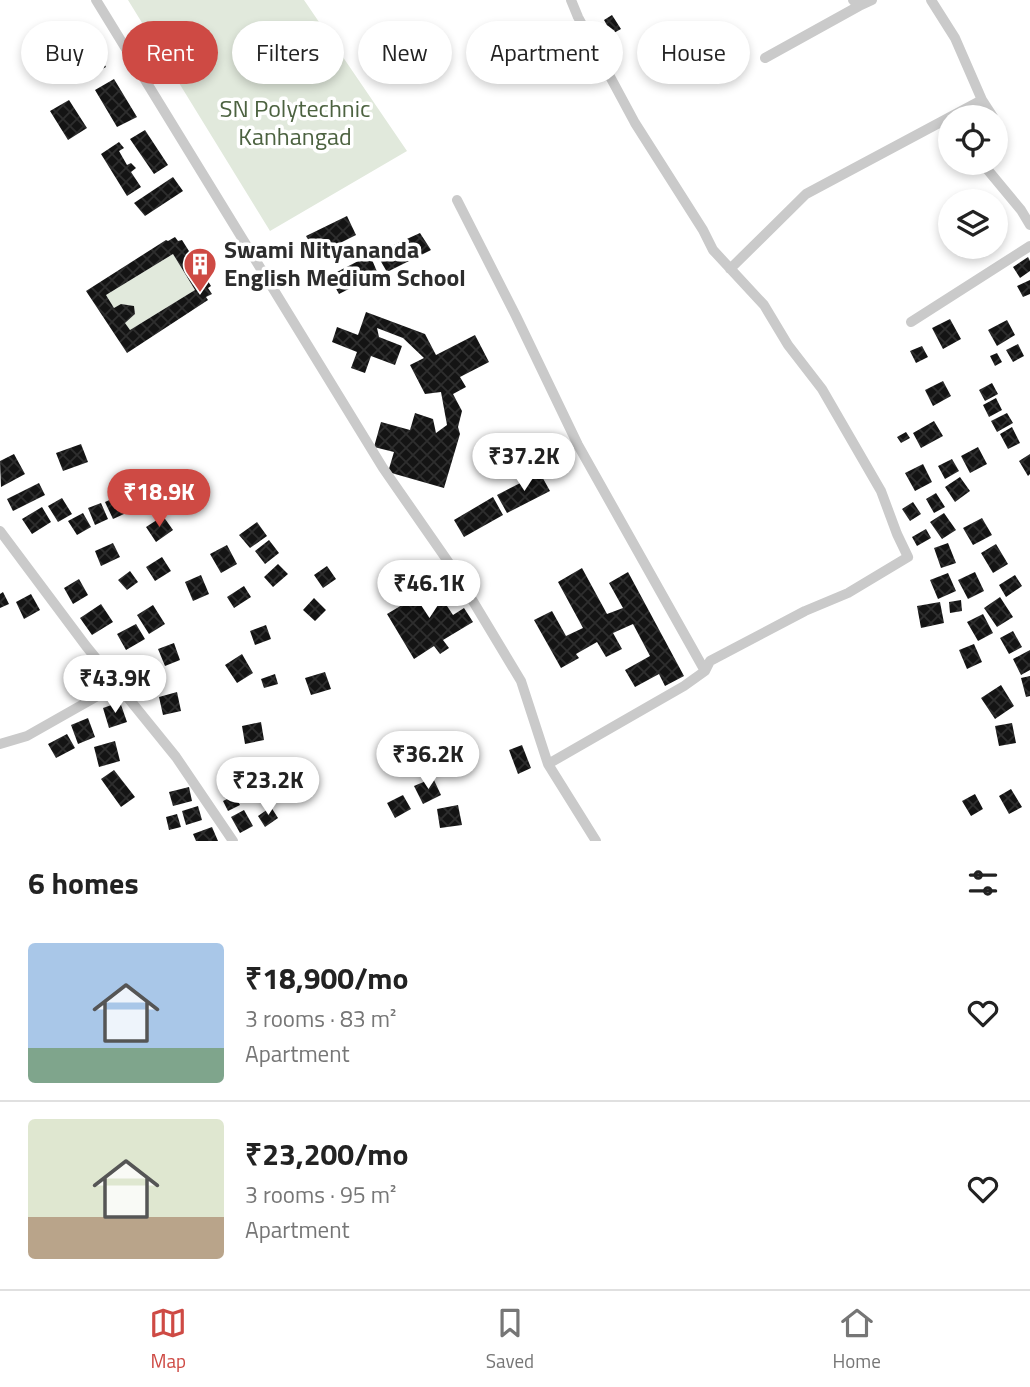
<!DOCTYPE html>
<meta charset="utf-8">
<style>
:root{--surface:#fff;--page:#f6f6f6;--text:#222;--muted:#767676;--line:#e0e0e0;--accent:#ce4a44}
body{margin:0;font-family:"Titillium Web",sans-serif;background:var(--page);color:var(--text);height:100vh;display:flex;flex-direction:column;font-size:26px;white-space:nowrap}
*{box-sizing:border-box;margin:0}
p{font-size:23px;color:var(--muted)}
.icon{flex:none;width:38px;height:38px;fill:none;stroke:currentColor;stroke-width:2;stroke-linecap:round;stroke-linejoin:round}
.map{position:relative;height:841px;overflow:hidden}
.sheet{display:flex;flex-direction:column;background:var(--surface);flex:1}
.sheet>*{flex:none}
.guide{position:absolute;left:21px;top:21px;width:989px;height:63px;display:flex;gap:14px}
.controls{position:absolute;left:938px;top:105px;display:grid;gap:14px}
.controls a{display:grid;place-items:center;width:70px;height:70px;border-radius:50%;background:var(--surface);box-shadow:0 4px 10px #0003;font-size:35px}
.price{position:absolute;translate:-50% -60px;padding:0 16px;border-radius:24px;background:#fff;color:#222;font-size:23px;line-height:46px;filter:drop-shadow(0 2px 4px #0008)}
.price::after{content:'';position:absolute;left:50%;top:42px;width:21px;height:16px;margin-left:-10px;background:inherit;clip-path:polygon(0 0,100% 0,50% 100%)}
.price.selected{background:var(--accent);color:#fff}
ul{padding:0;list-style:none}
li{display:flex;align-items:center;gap:21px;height:175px;padding:0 28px}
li+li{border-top:2px solid var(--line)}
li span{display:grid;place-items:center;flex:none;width:196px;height:140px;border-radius:7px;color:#555}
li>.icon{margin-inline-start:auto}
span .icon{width:84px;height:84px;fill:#fffc;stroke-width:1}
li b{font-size:30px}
h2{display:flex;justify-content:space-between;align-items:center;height:84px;padding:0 28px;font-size:30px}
.tag{padding:0 24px;border-radius:32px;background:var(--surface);box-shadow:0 4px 10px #0003;font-size:24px;line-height:63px}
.tag.selected{background:var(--accent);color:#fff}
.menu{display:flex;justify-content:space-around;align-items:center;height:98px;border-top:2px solid var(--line);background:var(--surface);font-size:19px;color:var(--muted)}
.menu a{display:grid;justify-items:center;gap:4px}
.menu .selected{color:var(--accent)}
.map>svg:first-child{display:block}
</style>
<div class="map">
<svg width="1030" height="841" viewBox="0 0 1030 841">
<defs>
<pattern id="building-cross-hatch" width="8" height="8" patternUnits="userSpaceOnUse" patternTransform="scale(1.75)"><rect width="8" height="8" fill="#141414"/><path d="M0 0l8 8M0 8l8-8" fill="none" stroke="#2e2e2e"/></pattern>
</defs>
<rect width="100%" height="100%" fill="#fff"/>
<path fill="#e1e9dc" d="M 128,0 L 304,0 L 407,151 L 270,231 Z
M 173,254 L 195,290 L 130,330 L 125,323 L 135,314 L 134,306 L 122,304 L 114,308 L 106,295 Z"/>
<path fill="url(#building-cross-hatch)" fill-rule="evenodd" d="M 612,15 L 621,29 L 612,34 L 604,20 Z
M 84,29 L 106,67 L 87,77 L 66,40 Z
M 114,79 L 137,117 L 117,127 L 95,90 Z
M 69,100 L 87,128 L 68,140 L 50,111 Z
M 145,130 L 168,165 L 154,174 L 130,139 Z
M 119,142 L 124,148 L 119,151 L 127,165 L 131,163 L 136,168 L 131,172 L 141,187 L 127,196 L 101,154 Z
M 173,177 L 183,191 L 145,216 L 134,203 Z
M 347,216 L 356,235 L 316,255 L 306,236 Z
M 420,233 L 431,250 L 387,272 L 376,253 Z
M 175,237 L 178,241 L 182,240 L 211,286 L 208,288 L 212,294 L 206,297 L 208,300 L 127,353 L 86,291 L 166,240 L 168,241 ZM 173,254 L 195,290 L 130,330 L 125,323 L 135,314 L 134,306 L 121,304 L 114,308 L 106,295 Z
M 370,255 L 378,274 L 339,294 L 329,276 Z
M 1028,257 L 1030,261 L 1030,271 L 1020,278 L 1013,267 Z
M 1030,280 L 1030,294 L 1023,297 L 1017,286 Z
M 366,312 L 425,334 L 436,355 L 475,335 L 489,362 L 460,377 L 466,387 L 453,394 L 462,411 L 458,427 L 460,434 L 444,488 L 388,472 L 394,452 L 374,447 L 381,422 L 410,430 L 415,413 L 433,419 L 436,433 L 447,425 L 441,392 L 425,394 L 410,365 L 424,358 L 403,338 L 377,328 L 379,337 L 402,346 L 395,365 L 371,356 L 365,373 L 351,368 L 357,352 L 332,342 L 337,327 L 358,335 Z
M 950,319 L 961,339 L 943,349 L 932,328 Z
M 1007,320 L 1015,335 L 997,346 L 988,330 Z
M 1018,344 L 1024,356 L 1013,362 L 1006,350 Z
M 922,346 L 928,357 L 916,363 L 910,351 Z
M 997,353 L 1002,362 L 995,366 L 990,356 Z
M 943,381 L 951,396 L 933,406 L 925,390 Z
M 992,383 L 998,394 L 985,401 L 979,390 Z
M 996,398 L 1002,410 L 989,417 L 983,405 Z
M 1007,413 L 1013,423 L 997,432 L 991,421 Z
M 934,421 L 943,436 L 921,448 L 913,433 Z
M 1012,427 L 1020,443 L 1008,449 L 1000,434 Z
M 906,432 L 910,438 L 901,443 L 897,437 Z
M 81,444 L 88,462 L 63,471 L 56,453 Z
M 978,447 L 987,464 L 970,473 L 961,456 Z
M 14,454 L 25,474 L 1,487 L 0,461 Z
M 1030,454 L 1030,474 L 1028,476 L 1019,461 Z
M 952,459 L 959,471 L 945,479 L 938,466 Z
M 923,464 L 932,482 L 915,491 L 905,473 Z
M 540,473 L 550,491 L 507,513 L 497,495 Z
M 960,477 L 970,491 L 955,502 L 945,487 Z
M 151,478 L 157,493 L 146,497 L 140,483 Z
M 39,483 L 45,495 L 13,511 L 7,499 Z
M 135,489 L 139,505 L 126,509 L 121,493 Z
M 936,493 L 945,507 L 934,513 L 926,499 Z
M 116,497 L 124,514 L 113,519 L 105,502 Z
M 493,497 L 503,515 L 464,537 L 454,520 Z
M 62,498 L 72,514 L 58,522 L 48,506 Z
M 913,502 L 921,514 L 910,521 L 902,509 Z
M 101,503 L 108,519 L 95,525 L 88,508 Z
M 42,507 L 51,522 L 32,534 L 22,519 Z
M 83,513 L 91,527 L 77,535 L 68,521 Z
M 944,513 L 956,530 L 942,539 L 930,522 Z
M 163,516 L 173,530 L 156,542 L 146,527 Z
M 982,518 L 992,535 L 973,545 L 963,528 Z
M 257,522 L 267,536 L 250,548 L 239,535 Z
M 926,529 L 931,538 L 917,546 L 912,537 Z
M 269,540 L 279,553 L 265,564 L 255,551 Z
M 113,543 L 120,557 L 101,566 L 95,551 Z
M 948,543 L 956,563 L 941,568 L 934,548 Z
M 996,544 L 1008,564 L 993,573 L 981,553 Z
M 227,545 L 237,564 L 221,573 L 210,554 Z
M 162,557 L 171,571 L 155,581 L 146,567 Z
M 278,564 L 288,574 L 273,587 L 264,577 Z
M 327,566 L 336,579 L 323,588 L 314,575 Z
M 582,568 L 607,614 L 623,608 L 609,583 L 628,572 L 684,676 L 665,686 L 659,674 L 635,687 L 625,670 L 650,656 L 633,624 L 613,633 L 622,649 L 606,657 L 597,642 L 576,654 L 579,658 L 561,668 L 534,620 L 552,611 L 566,636 L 583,628 L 558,582 Z
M 130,571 L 138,582 L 127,590 L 118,580 Z
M 975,572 L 984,591 L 968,599 L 958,580 Z
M 948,573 L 956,591 L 938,599 L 930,580 Z
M 201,575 L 209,594 L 193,601 L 185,582 Z
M 1015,575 L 1022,586 L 1006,597 L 999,585 Z
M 447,578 L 455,592 L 443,600 L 453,615 L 464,608 L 473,622 L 443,640 L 449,648 L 440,654 L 434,646 L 414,659 L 387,614 Z
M 79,579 L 88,595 L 73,604 L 64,588 Z
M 244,586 L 251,597 L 234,608 L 227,597 Z
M 3,592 L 9,604 L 0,608 L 0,594 Z
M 31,594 L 40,610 L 24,619 L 16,602 Z
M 1000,597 L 1013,617 L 997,627 L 984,608 Z
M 314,598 L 326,610 L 315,621 L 303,610 Z
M 961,600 L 962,611 L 950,613 L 949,602 Z
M 940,602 L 944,623 L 921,628 L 917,606 Z
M 101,604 L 113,622 L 92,635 L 80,618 Z
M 153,605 L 165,624 L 149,634 L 137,615 Z
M 983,614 L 993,633 L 978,641 L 967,622 Z
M 136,624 L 145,639 L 126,650 L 117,634 Z
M 266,625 L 271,639 L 255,645 L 250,631 Z
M 1013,631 L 1022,647 L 1009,654 L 1000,638 Z
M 174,643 L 180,660 L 165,666 L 158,649 Z
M 974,644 L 982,662 L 967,669 L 959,650 Z
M 1030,650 L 1030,670 L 1021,675 L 1013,659 Z
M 242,654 L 253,673 L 237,683 L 225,665 Z
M 148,658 L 157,678 L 141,686 L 132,665 Z
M 325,672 L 331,689 L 311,695 L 305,678 Z
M 275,674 L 278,684 L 264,688 L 261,679 Z
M 1030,676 L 1030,696 L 1026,697 L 1021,678 Z
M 1001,685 L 1014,706 L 995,719 L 981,698 Z
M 177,692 L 181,711 L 163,715 L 159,697 Z
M 120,702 L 127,722 L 109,728 L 103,708 Z
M 88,718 L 95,737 L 78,744 L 71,725 Z
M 261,722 L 264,740 L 245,744 L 242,726 Z
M 1012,723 L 1016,743 L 999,746 L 995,726 Z
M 67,734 L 75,748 L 56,758 L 48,744 Z
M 115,741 L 120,761 L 99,767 L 94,747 Z
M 522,745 L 531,768 L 518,774 L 509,750 Z
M 114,770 L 135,797 L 121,807 L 101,779 Z
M 433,778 L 441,795 L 423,804 L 414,786 Z
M 189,787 L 192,801 L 173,806 L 169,792 Z
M 1011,789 L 1022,807 L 1009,814 L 999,796 Z
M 975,794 L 983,809 L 971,816 L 962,801 Z
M 235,795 L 240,805 L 228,811 L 223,801 Z
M 403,795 L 411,809 L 395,818 L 387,803 Z
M 458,805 L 462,825 L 440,828 L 437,809 Z
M 198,806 L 202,820 L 186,825 L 182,811 Z
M 271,807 L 278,818 L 265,827 L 258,816 Z
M 244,810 L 253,826 L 240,833 L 231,817 Z
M 177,814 L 181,827 L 169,830 L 166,817 Z
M 212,827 L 218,841 L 196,841 L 193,834 Z"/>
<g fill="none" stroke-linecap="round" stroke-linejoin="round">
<path stroke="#cacaca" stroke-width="10" d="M 96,0 L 383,468 L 456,573 L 521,681 L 548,764 L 596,841
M 853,0 L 859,6 L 872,0
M 931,0 L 955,38 L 982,100 L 993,117
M 765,58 L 859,6
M 982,163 L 1021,210 L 1030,225
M 457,200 L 516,316 L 578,445 L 705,671
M 730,269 L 806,194 L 982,100
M 911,322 L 1030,246
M 0,531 L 86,646 L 176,757 L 233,841
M 0,744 L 27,736 L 117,685
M 548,764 L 684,686 L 705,671 L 710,661 L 805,611 L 848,593 L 908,557 L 897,534 L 881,491 L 822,389 L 788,345 L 764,305 L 713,250 L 703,230 L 635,123 L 578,17 L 571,0"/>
</g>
<defs>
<symbol id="building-pin" viewBox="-11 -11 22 30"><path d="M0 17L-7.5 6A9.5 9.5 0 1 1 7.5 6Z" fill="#ce4a44" stroke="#fff"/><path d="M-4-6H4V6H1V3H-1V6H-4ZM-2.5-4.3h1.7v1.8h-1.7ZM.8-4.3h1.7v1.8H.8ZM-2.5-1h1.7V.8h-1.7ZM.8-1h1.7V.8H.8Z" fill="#fff"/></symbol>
</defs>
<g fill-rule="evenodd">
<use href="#building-pin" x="181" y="245" width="38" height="52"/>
</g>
<g text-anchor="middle" stroke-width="7" stroke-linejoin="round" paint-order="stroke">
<g font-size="24" fill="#4c6240" stroke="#fff">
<text x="295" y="117">SN Polytechnic<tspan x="295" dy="28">Kanhangad</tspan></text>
</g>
<g font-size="24" font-weight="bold" fill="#2d2d2d" stroke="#fff" text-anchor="start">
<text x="224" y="258">Swami Nityananda<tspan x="224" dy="28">English Medium School</tspan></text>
</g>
</g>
</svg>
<div class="controls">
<a><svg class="icon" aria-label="locate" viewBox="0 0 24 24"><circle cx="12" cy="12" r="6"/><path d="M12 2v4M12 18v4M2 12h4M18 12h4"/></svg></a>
<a><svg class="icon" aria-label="layers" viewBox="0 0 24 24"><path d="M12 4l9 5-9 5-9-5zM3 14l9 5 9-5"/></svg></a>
</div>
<b class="price" style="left:524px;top:493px">₹37.2K</b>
<b class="price selected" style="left:159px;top:529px">₹18.9K</b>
<b class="price" style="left:429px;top:620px">₹46.1K</b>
<b class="price" style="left:115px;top:715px">₹43.9K</b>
<b class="price" style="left:428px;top:791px">₹36.2K</b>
<b class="price" style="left:268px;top:817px">₹23.2K</b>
<div class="guide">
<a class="tag">Buy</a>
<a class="tag selected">Rent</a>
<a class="tag">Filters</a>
<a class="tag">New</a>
<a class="tag">Apartment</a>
<a class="tag">House</a>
</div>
</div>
<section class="sheet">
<h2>6 homes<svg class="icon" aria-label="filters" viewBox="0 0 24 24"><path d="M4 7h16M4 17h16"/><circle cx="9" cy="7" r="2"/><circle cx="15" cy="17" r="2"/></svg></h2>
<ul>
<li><span style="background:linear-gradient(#a9c7e8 75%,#7fa58c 0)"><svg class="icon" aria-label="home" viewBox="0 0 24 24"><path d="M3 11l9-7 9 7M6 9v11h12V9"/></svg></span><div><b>₹18,900/mo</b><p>3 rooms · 83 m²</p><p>Apartment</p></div><svg class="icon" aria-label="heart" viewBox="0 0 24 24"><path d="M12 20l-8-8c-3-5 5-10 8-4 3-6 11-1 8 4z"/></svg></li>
<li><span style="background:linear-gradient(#dfe7d0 70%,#b9a48a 0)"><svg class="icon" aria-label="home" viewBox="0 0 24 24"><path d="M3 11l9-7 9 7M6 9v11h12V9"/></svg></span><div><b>₹23,200/mo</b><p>3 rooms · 95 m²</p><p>Apartment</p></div><svg class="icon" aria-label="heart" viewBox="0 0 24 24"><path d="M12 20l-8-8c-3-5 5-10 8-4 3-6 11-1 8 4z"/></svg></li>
</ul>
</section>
<nav class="menu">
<a class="selected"><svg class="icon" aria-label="map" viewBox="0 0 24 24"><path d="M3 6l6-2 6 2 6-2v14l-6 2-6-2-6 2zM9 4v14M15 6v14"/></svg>Map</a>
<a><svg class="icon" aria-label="saved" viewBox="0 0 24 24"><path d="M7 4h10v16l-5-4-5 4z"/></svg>Saved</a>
<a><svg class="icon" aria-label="home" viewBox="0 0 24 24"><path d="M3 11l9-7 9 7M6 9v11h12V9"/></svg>Home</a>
</nav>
